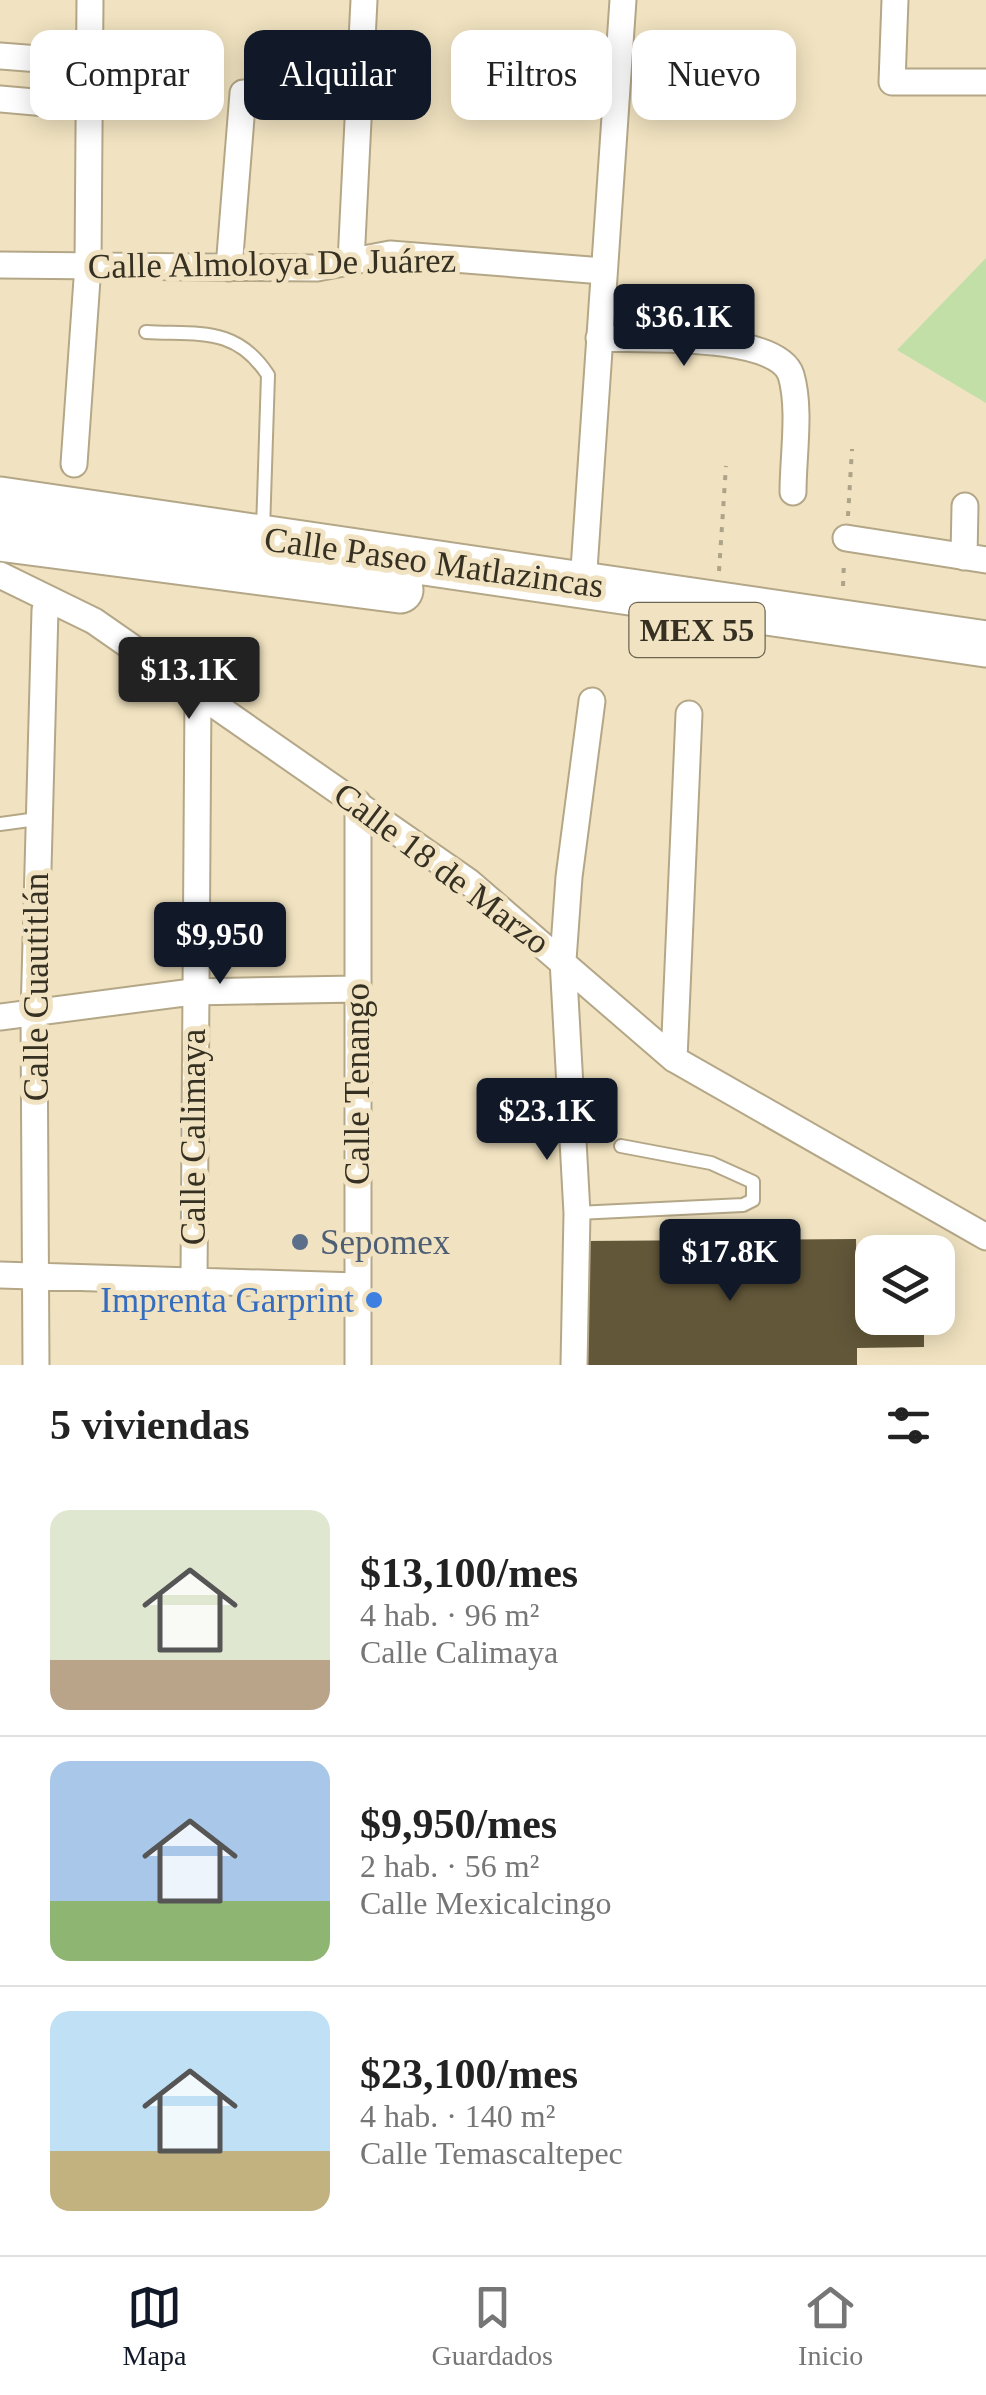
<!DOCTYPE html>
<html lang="es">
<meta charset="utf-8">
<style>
:root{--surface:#fff;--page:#f6f6f6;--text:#222;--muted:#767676;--line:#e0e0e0;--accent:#111827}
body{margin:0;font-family:"Times New Roman",serif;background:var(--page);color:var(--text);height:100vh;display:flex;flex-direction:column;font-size:38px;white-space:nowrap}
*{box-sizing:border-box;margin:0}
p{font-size:32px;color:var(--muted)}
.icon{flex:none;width:55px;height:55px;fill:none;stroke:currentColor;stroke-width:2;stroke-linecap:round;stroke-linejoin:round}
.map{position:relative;height:1365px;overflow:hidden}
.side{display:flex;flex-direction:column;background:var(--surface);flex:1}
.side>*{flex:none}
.guide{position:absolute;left:30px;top:30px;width:928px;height:90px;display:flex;gap:20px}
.buttons{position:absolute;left:855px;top:1235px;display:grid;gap:20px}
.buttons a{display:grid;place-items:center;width:100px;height:100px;border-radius:20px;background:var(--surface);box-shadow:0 5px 25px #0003;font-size:50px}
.price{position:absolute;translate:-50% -85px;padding:0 22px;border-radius:10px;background:var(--accent);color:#fff;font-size:32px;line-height:65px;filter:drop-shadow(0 2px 5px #0008)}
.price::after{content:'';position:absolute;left:50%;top:60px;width:30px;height:22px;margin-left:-15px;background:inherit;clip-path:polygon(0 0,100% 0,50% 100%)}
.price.selected{background:#222;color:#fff}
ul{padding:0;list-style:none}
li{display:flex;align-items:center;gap:30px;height:250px;padding:0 50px}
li+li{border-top:2px solid var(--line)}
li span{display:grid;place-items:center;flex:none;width:280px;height:200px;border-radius:20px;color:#555}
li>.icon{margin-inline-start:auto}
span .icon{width:120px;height:120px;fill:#fffc;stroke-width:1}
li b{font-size:42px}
h2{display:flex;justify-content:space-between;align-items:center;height:120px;padding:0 50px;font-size:42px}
.chip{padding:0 35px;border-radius:20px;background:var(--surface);box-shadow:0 5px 25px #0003;font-size:35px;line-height:90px}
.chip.selected{background:var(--accent);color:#fff}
.tabs{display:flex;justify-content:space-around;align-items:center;height:140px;border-top:2px solid var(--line);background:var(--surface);font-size:28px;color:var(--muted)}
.tabs a{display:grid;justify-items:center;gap:5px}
.tabs .selected{color:var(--accent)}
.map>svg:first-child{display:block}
</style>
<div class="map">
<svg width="986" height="1365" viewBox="0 0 986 1365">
<rect width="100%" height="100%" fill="#f1e3c1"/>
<path fill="#c3dfa8" d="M 986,258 L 986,403 L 897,350 Z"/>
<path fill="#625739" d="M 856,1239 L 857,1301 L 872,1301 L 872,1318 L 924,1318 L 924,1347 L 857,1348 L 857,1365 L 583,1365 L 583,1241 Z"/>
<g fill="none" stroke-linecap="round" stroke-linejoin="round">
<defs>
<path id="lane" d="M 146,332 C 199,335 236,326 268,375 L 263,530
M 0,824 L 37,819
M 577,1213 L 743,1205 L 753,1200 L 753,1182 L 711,1163 L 621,1146"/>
<path id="street" d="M 895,0 L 892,82 L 986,82
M 0,56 L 91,63
M 0,99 L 91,107
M 351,262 L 364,0
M 0,265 L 317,268 L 390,254 L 603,271
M 229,268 L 243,93
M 599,338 C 637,340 777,332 791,375 C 801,409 793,456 793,492
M 74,464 L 88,265 L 90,0
M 846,538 L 986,560
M 964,557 L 965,506
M 0,575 L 94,621 L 469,882 L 674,1059 L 986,1237
M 583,584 L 623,0
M 0,1017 L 192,992 L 357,989
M 674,1059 L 689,714
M 0,1275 L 357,1286
M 194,1280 L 198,695
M 36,1365 L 34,1016 L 45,610
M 358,1365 L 358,803
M 574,1365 L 577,1213 L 563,960 L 569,877 L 592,701"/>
<path id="highway" d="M 0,500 L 986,644
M 0,538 L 400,590"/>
</defs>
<use href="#lane" stroke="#b4a787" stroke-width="16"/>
<use href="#street" stroke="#b4a787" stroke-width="29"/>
<use href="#highway" stroke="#b4a787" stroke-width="49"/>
<path stroke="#ada388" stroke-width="4" stroke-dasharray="5 8" stroke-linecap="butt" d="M 848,516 L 852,449
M 719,571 L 726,466
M 843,586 L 844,561"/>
<use href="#lane" stroke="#fff" stroke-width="12"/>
<use href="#street" stroke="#fff" stroke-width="25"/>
<use href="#highway" stroke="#fff" stroke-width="45"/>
</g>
<circle fill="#5c6f8a" stroke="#f1e3c1" stroke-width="4" cx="300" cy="1242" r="10"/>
<circle fill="#3f7fe0" stroke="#f1e3c1" stroke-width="4" cx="374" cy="1300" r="10"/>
<g text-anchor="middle" stroke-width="10" stroke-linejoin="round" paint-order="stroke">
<rect fill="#f1e3c1" stroke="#6d6652" stroke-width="2.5" x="629.5" y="603" width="135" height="54" rx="8"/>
<g font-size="32" font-weight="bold" fill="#353022">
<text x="697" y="641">MEX 55</text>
</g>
<g font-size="35" fill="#353022" stroke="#f1e3c1">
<text transform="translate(272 263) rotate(-1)" y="12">Calle Almoloya De Juárez</text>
<text transform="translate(434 562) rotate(8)" y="12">Calle Paseo Matlazincas</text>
<text transform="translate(442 868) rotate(37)" y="12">Calle 18 de Marzo</text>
<text transform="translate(36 987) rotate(-90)" y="12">Calle Cuautitlán</text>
<text transform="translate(357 1084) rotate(-90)" y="12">Calle Tenango</text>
<text transform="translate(193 1137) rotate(-90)" y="12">Calle Calimaya</text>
</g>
<g font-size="35" fill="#4e5e75" stroke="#f1e3c1" text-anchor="start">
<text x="320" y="1254">Sepomex</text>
</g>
<g font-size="35" fill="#366cbe" stroke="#f1e3c1" text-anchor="end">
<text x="354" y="1312">Imprenta Garprint</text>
</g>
</g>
</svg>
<div class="buttons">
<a><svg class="icon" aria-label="layers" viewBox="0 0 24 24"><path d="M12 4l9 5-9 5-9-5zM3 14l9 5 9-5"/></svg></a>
</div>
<b class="price" style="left:684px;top:369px">$36.1K</b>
<b class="price selected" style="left:189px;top:722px">$13.1K</b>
<b class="price" style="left:220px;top:987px">$9,950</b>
<b class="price" style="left:547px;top:1163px">$23.1K</b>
<b class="price" style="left:730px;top:1304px">$17.8K</b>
<div class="guide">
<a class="chip">Comprar</a>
<a class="chip selected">Alquilar</a>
<a class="chip">Filtros</a>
<a class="chip">Nuevo</a>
</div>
</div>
<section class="side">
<h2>5 viviendas<svg class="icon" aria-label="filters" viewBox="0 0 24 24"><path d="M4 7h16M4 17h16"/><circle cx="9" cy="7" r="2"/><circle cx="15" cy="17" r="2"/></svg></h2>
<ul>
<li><span style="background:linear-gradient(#dfe7d0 75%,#b9a48a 0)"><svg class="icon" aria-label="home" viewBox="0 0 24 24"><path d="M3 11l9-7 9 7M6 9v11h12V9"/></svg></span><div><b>$13,100/mes</b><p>4 hab. · 96 m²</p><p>Calle Calimaya</p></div></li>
<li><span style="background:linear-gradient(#a9c7e8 70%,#8fb573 0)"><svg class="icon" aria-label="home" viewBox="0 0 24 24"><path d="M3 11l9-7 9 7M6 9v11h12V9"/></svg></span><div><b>$9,950/mes</b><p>2 hab. · 56 m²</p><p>Calle Mexicalcingo</p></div></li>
<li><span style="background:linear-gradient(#bfe0f5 70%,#c2b280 0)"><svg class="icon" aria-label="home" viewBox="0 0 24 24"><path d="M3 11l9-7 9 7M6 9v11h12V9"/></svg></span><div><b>$23,100/mes</b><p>4 hab. · 140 m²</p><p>Calle Temascaltepec</p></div></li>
</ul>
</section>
<nav class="tabs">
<a class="selected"><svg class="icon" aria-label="map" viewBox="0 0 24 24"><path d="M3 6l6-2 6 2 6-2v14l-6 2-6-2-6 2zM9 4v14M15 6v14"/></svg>Mapa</a>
<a><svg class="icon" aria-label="saved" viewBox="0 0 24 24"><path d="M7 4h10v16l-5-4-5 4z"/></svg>Guardados</a>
<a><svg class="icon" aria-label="home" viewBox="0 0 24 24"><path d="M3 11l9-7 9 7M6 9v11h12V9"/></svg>Inicio</a>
</nav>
